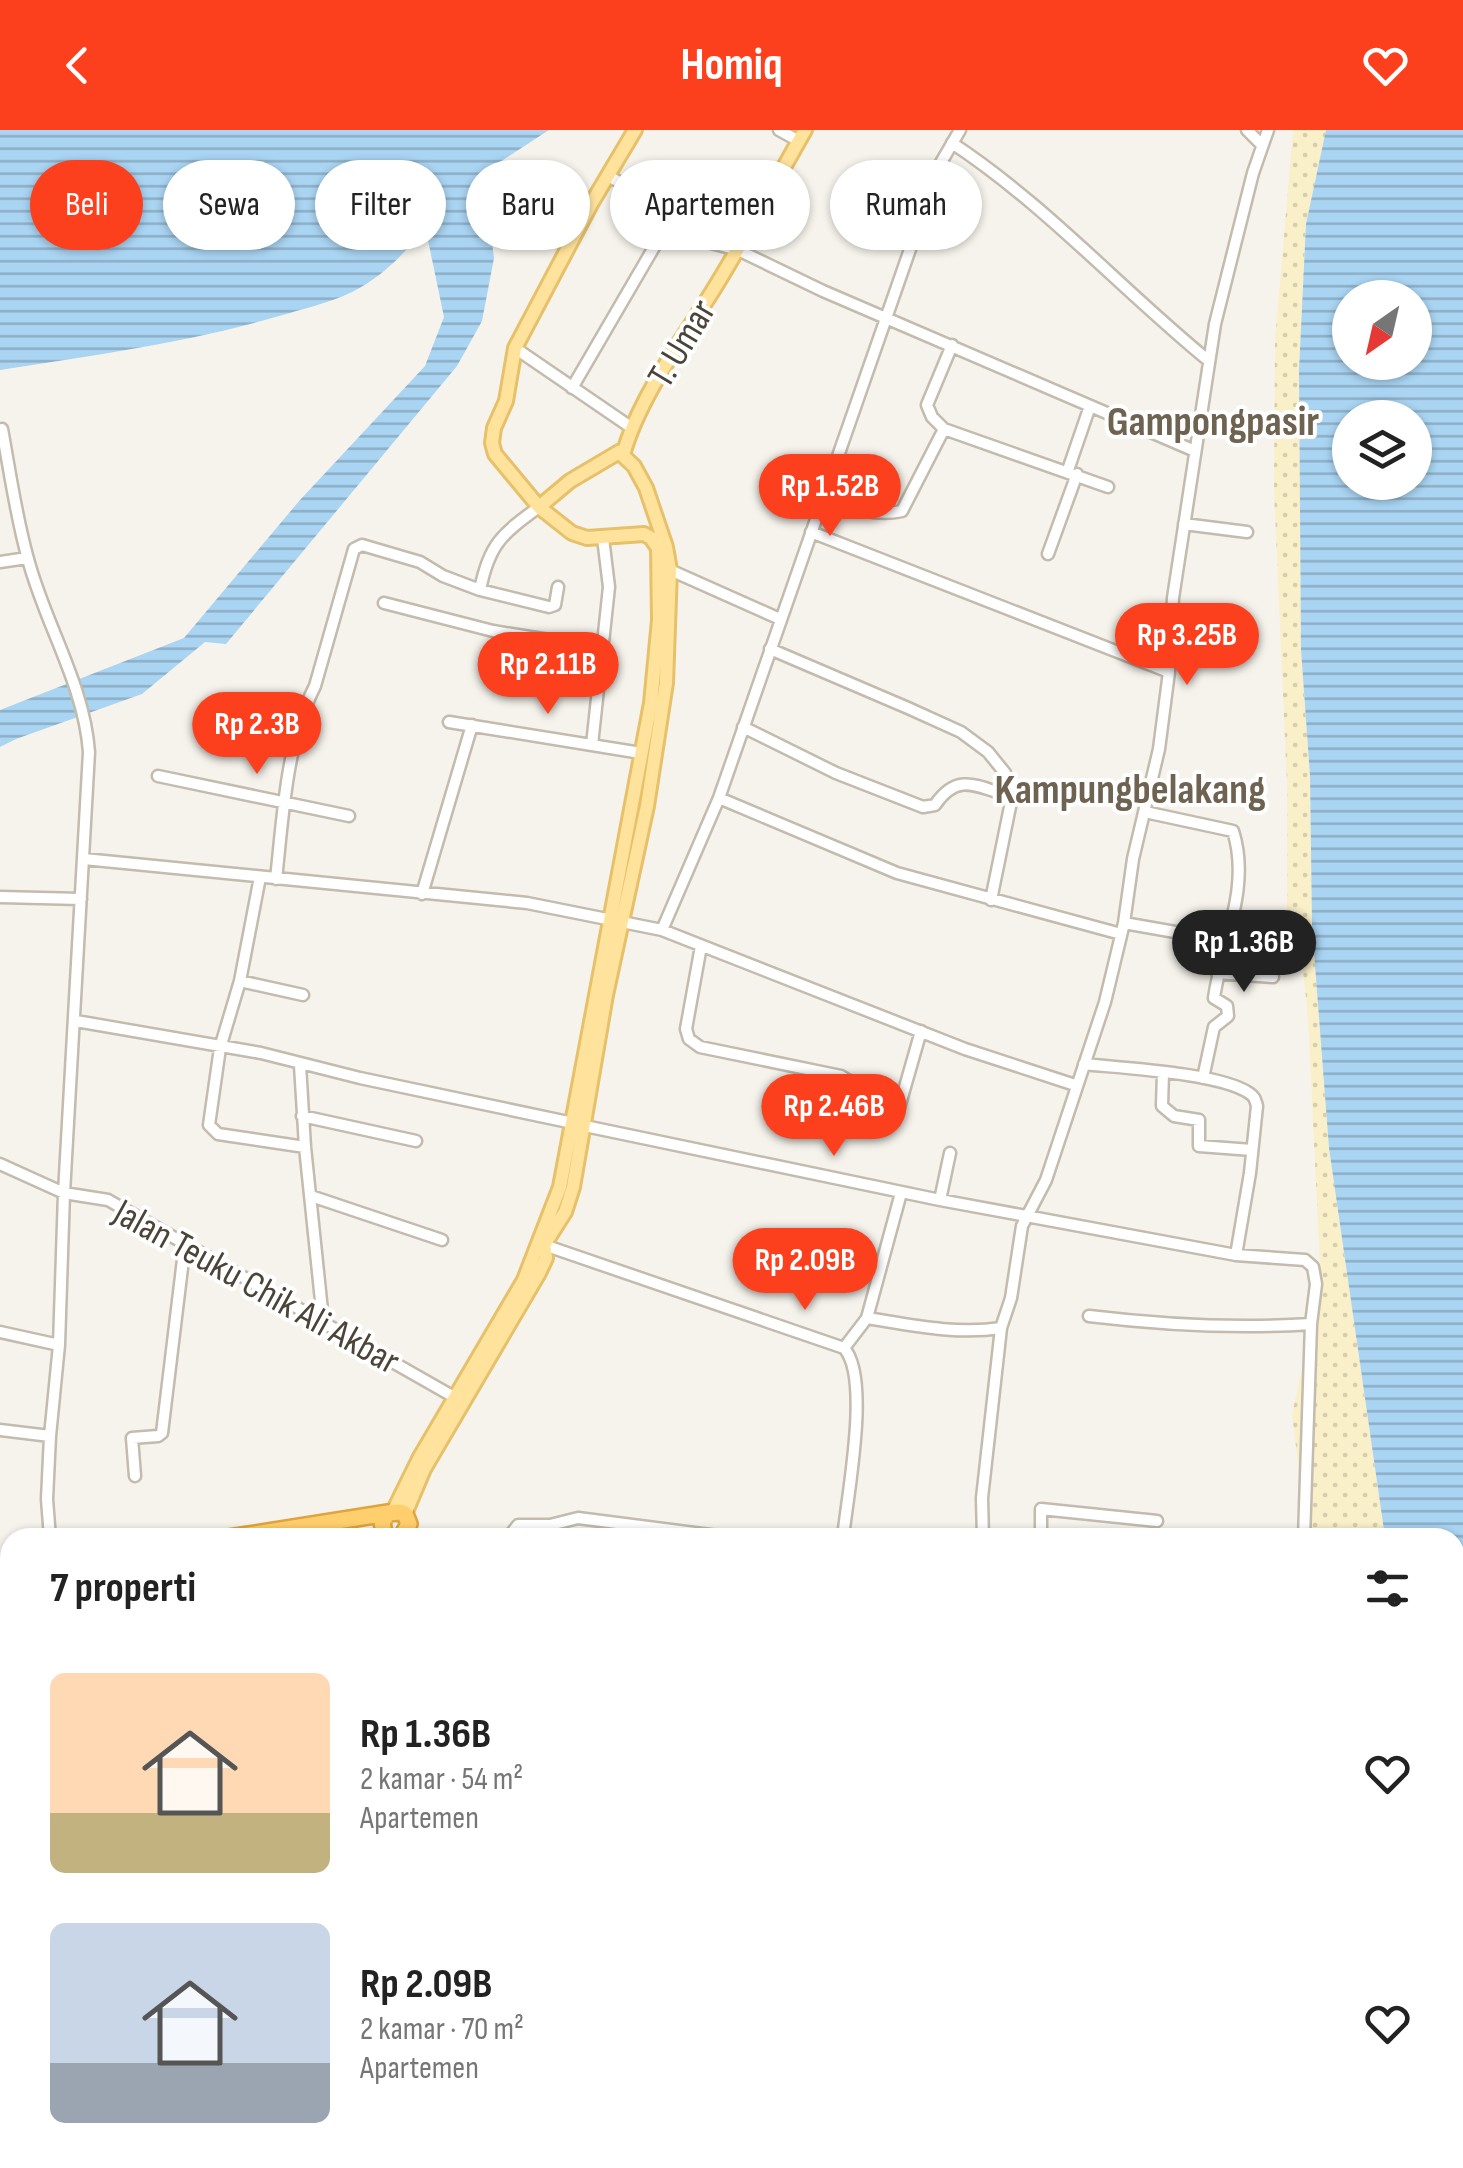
<!DOCTYPE html>
<html lang="id">
<meta charset="utf-8">
<style>
:root{--surface:#fff;--page:#f2f2f2;--text:#222;--muted:#767676;--accent:#fc3f1d}
body{margin:0;font-family:"Sofia Sans Condensed",sans-serif;background:var(--page);color:var(--text);height:100vh;display:flex;flex-direction:column;font-size:38px;white-space:nowrap}
*{box-sizing:border-box;margin:0}
p{font-size:32px;color:var(--muted)}
.icon{flex:none;width:55px;height:55px;fill:none;stroke:currentColor;stroke-width:2;stroke-linecap:round;stroke-linejoin:round}
.map{position:relative;flex:1;overflow:hidden}
.sheet{position:absolute;left:0px;top:1398px;width:1465px;height:642px;display:flex;flex-direction:column;background:var(--surface);border-radius:30px 30px 0 0;box-shadow:0 2px 8px #0004}
.sheet>*{flex:none}
.top-card{position:absolute;left:30px;top:30px;width:1405px;height:90px;display:flex;gap:20px}
.needle{width:65px;rotate:214deg}
.controls{position:absolute;left:1332px;top:150px;display:grid;gap:20px}
.controls a{display:grid;place-items:center;width:100px;height:100px;border-radius:50%;background:var(--surface);box-shadow:0 2px 8px #0004;font-size:50px}
.price{position:absolute;translate:-50% -85px;padding:0 22px;border-radius:35px;background:var(--accent);color:#fff;font-size:32px;line-height:65px;filter:drop-shadow(0 2px 5px #0008)}
.price::after{content:'';position:absolute;left:50%;top:60px;width:30px;height:22px;margin-left:-15px;background:inherit;clip-path:polygon(0 0,100% 0,50% 100%)}
.price.on{background:#222;color:#fff}
ul{padding:0;list-style:none}
li{display:flex;align-items:center;gap:30px;height:250px;padding:0 50px}
li span{display:grid;place-items:center;flex:none;width:280px;height:200px;border-radius:15px;color:#555}
li>.icon{margin-inline-start:auto}
span .icon{width:120px;height:120px;fill:#fffc;stroke-width:1}
li b{font-size:42px}
h2{display:flex;justify-content:space-between;align-items:center;height:120px;padding:0 50px;font-size:42px}
.chip{padding:0 35px;border-radius:45px;background:var(--surface);box-shadow:0 2px 8px #0004;font-size:35px;line-height:90px}
.chip.on{background:var(--accent);color:#fff}
header{display:flex;justify-content:space-between;align-items:center;height:130px;padding:0 50px;background:var(--accent);color:#fff;font-size:45px;font-weight:700}
.map>svg:first-child{display:block}
</style>
<header><svg class="icon" aria-label="back" viewBox="0 0 24 24"><path d="M15 5l-7 7 7 7"/></svg>Homiq<svg class="icon" aria-label="heart" viewBox="0 0 24 24"><path d="M12 20l-8-8c-3-5 5-10 8-4 3-6 11-1 8 4z"/></svg></header>
<div class="map">
<svg width="1463" height="2038" viewBox="0 0 1463 2038">
<defs>
<pattern id="sand-dots" width="8" height="8" patternUnits="userSpaceOnUse" patternTransform="scale(2.5)"><rect width="8" height="8" fill="#f9efc9"/><path d="M2 2h.1M6 6h.1" fill="none" stroke="#d7cead" stroke-width="1.8" stroke-linecap="round"/></pattern>
<pattern id="water-rules" width="6" height="5" patternUnits="userSpaceOnUse" patternTransform="scale(2.5)"><rect width="6" height="5" fill="#a9d4f2"/><path d="M0 2.5h6" fill="none" stroke="#8caec5"/></pattern>
</defs>
<rect width="100%" height="100%" fill="#f6f3ec"/>
<path fill="url(#sand-dots)" d="M 1293,0 L 1326,0 L 1306,94 L 1299,240 L 1301,519 L 1310,646 L 1312,796 L 1329,1018 L 1385,1407 L 1307,1407 L 1292,1284 L 1321,1156 L 1308,888 L 1301,821 L 1287,797 L 1287,655 L 1274,361 L 1275,212 Z
M 1455,1783 L 1463,1821 L 1463,2038 L 1445,2038 L 1444,2030 L 1455,2030 Z"/>
<path fill="url(#water-rules)" fill-rule="evenodd" d="M 0,0 L 549,0 L 483,43 L 494,128 L 482,191 L 457,236 L 226,514 L 205,512 L 142,564 L 16,609 L 0,617 L 0,580 L 184,508 L 300,370 L 425,236 L 444,187 L 425,96 C 406,123 382,147 352,162 C 329,173 303,179 279,186 C 188,213 94,225 0,240 Z
M 1326,0 L 1463,0 L 1463,1821 L 1455,1783 L 1455,1408 L 1385,1407 L 1329,1018 L 1312,796 L 1310,646 L 1301,519 L 1299,240 L 1306,94 ZM 1350,168 L 1415,168 L 1415,232 L 1350,232 ZM 1350,288 L 1415,288 L 1415,352 L 1350,352 Z"/>
<g fill="none" stroke-linecap="round" stroke-linejoin="round">
<defs>
<path id="minor" d="M 779,0 L 799,11
M 1247,0 L 1262,15
M 952,13 C 1046,75 1122,160 1209,231
M 610,47 L 665,77 L 674,86 L 671,88 L 711,113 L 738,120 L 823,161 L 1195,321
M 952,215 L 927,275 L 932,287 L 944,299 L 1108,357
M 515,218 L 632,298
M 572,258 L 671,88
M 2,299 C 10,342 16,387 28,429 C 45,494 84,554 89,622 L 64,1063 L 59,1215 L 50,1306 L 47,1369 L 50,1408
M 1068,340 L 1090,276
M 821,369 C 847,377 875,387 902,381 L 944,299
M 1184,394 L 1247,402
M 811,402 L 1169,542
M 1048,424 L 1077,344
M 0,432 L 27,428
M 670,440 L 780,489
M 480,460 C 489,414 502,404 539,377
M 384,473 L 493,501 L 605,519
M 770,519 L 908,578 L 961,602 L 988,622 L 1005,643 L 1012,667 L 991,770
M 449,592 L 641,623
M 743,597 L 836,643 L 923,677 L 935,675 C 958,641 978,657 1012,667
M 592,615 L 609,457 L 603,408
M 158,646 L 349,686
M 719,668 L 897,743 L 1121,804
M 1145,682 L 1233,701 C 1251,757 1222,812 1214,868 L 1227,876 L 1228,886 L 1214,897 L 1203,948
M 84,729 L 527,773 L 662,800 L 965,919 L 1075,955
M 260,747 L 240,851 L 220,918 L 209,995 L 218,1004 L 305,1017
M 276,749 C 283,686 286,613 315,556 L 354,419 L 362,415 L 420,432 L 443,446 L 480,460 L 549,477 L 555,475 L 558,457
M 422,764 L 472,595
M 0,767 L 81,769
M 1124,793 L 1226,811
M 662,800 L 719,668 L 939,36 L 960,0
M 701,816 L 686,899 L 689,909 L 700,917 L 841,946 C 865,958 860,979 890,984 L 899,978 L 921,901
M 1217,843 L 1273,847
M 240,851 L 303,865
M 76,891 L 261,923 L 360,948 L 573,993
M 1084,934 C 1122,938 1220,943 1249,963 C 1255,967 1255,969 1257,976 L 1250,1043 L 1236,1125
M 300,935 L 305,1017 L 323,1190
M 1163,942 L 1162,976 L 1174,986 L 1199,990 L 1199,1016 L 1252,1020
M 302,986 L 416,1011
M 585,996 L 940,1070 L 1236,1125 L 1305,1130 L 1313,1137 L 1316,1154 L 1311,1194 L 1304,1408
M 0,1034 L 64,1063 L 108,1070 L 454,1267
M 311,1066 L 442,1110
M 940,1070 L 950,1023
M 544,1115 L 844,1218 C 871,1248 847,1366 843,1408
M 1089,1186 C 1164,1195 1236,1199 1311,1194
M 867,1188 C 911,1195 957,1205 1001,1198
M 0,1202 L 59,1215
M 844,1218 L 867,1188 L 901,1063
M 0,1300 L 50,1306
M 135,1346 L 132,1308 L 158,1306 L 162,1303 L 185,1113
M 508,1408 L 518,1395 L 550,1395 L 578,1388 L 734,1408
M 983,1408 L 982,1368 L 1001,1198 L 1011,1168 L 1022,1096 L 1046,1050 L 1105,872 L 1124,793 L 1133,729 L 1159,619 L 1169,542 L 1173,468 L 1215,194 L 1253,43 L 1268,0
M 1041,1408 L 1041,1379 L 1157,1391
M 244,2030 L 245,2038
M 448,2030 L 448,2038
M 723,2030 L 725,2038
M 1015,2030 L 1016,2038
M 1357,2030 L 1359,2038
M 23,2038 L 23,2030
M 616,2038 L 658,2030"/>
<path id="major" d="M 623,325 C 638,270 681,211 712,162 C 745,109 774,54 805,0
M 393,1382 L 420,1327 L 524,1150 L 560,1057 L 651,573 L 659,490 L 658,418 L 651,408 L 644,404 L 587,408 L 572,403 L 539,377 L 495,324 L 492,313 L 494,298 L 506,271 L 515,218 L 591,74 L 635,0
M 405,1384 L 424,1339 L 539,1143 L 546,1128 L 544,1115 L 565,1082 L 573,1057 L 606,865 L 647,676 L 666,553 L 670,440 L 666,417 L 646,358 L 634,336 L 619,322 L 570,351 L 539,377"/>
<path id="highway" d="M 229,1408 L 388,1383
M 390,1408 L 384,1403 L 382,1392 L 388,1383 L 400,1382 L 405,1384 L 409,1394 L 401,1408
M 0,1437 L 10,1435
M 0,1447 L 10,1446
M 149,2030 L 149,2038
M 926,2030 L 933,2038"/>
</defs>
<use href="#minor" stroke="#c2bbae" stroke-width="15"/>
<use href="#major" stroke="#e6c16a" stroke-width="18"/>
<use href="#highway" stroke="#e0a43c" stroke-width="20"/>
<use href="#minor" stroke="#fff" stroke-width="10"/>
<use href="#major" stroke="#ffe39c" stroke-width="12"/>
<use href="#highway" stroke="#ffcf6e" stroke-width="15"/>
</g>
<g text-anchor="middle" stroke-width="8" stroke-linejoin="round" paint-order="stroke">
<g font-size="38" fill="#4b4439" stroke="#fff">
<text transform="translate(681 213) rotate(-59)" y="13">T. Umar</text>
<text transform="translate(257 1156) rotate(29)" y="13">Jalan Teuku Chik Ali Akbar</text>
</g>
<g font-size="42" font-weight="bold" fill="#6e6250" stroke="#fff">
<text x="1213" y="305">Gampongpasir</text>
<text x="1130" y="673">Kampungbelakang</text>
</g>
</g>
</svg>
<div class="controls">
<a><svg class="needle" viewBox="-14 -14 28 28"><path d="M0-13l5 13h-10z" fill="#e53935"/><path d="M0 13l5-13h-10z" fill="#767676"/></svg></a>
<a><svg class="icon" aria-label="layers" viewBox="0 0 24 24"><path d="M12 4l9 5-9 5-9-5zM3 14l9 5 9-5"/></svg></a>
</div>
<b class="price" style="left:830px;top:409px">Rp 1.52B</b>
<b class="price" style="left:1187px;top:558px">Rp 3.25B</b>
<b class="price" style="left:548px;top:587px">Rp 2.11B</b>
<b class="price" style="left:257px;top:647px">Rp 2.3B</b>
<b class="price on" style="left:1244px;top:865px">Rp 1.36B</b>
<b class="price" style="left:834px;top:1029px">Rp 2.46B</b>
<b class="price" style="left:805px;top:1183px">Rp 2.09B</b>
<div class="top-card">
<a class="chip on">Beli</a>
<a class="chip">Sewa</a>
<a class="chip">Filter</a>
<a class="chip">Baru</a>
<a class="chip">Apartemen</a>
<a class="chip">Rumah</a>
</div>
<section class="sheet">
<h2>7 properti<svg class="icon" aria-label="filters" viewBox="0 0 24 24"><path d="M4 7h16M4 17h16"/><circle cx="9" cy="7" r="2"/><circle cx="15" cy="17" r="2"/></svg></h2>
<ul>
<li><span style="background:linear-gradient(#ffd9b3 70%,#c2b280 0)"><svg class="icon" aria-label="home" viewBox="0 0 24 24"><path d="M3 11l9-7 9 7M6 9v11h12V9"/></svg></span><div><b>Rp 1.36B</b><p>2 kamar · 54 m²</p><p>Apartemen</p></div><svg class="icon" aria-label="heart" viewBox="0 0 24 24"><path d="M12 20l-8-8c-3-5 5-10 8-4 3-6 11-1 8 4z"/></svg></li>
<li><span style="background:linear-gradient(#c9d6e8 70%,#9aa5b1 0)"><svg class="icon" aria-label="home" viewBox="0 0 24 24"><path d="M3 11l9-7 9 7M6 9v11h12V9"/></svg></span><div><b>Rp 2.09B</b><p>2 kamar · 70 m²</p><p>Apartemen</p></div><svg class="icon" aria-label="heart" viewBox="0 0 24 24"><path d="M12 20l-8-8c-3-5 5-10 8-4 3-6 11-1 8 4z"/></svg></li>
</ul>
</section>
</div>
